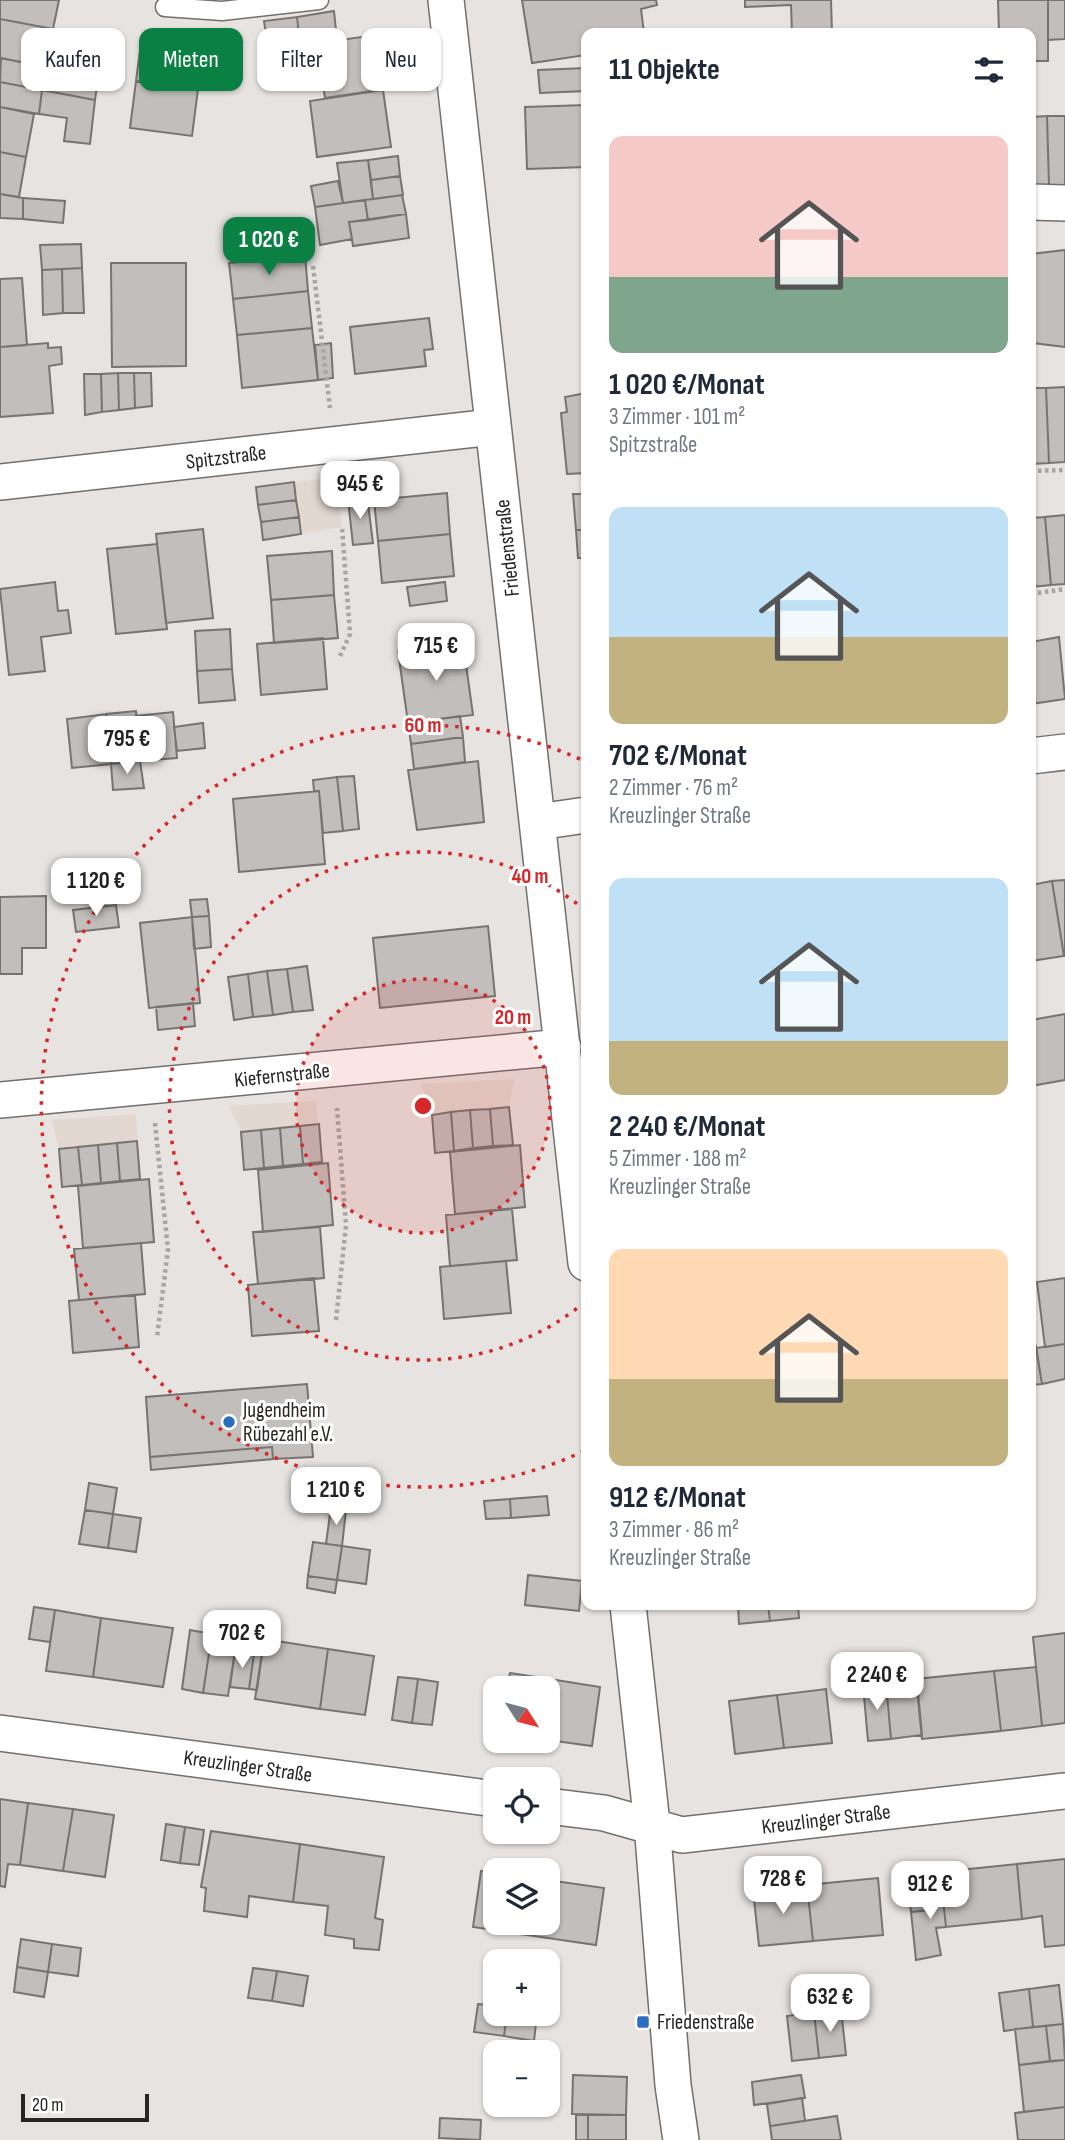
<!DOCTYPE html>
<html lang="de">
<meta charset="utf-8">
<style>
:root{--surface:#fff;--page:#f2f2f3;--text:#1f2937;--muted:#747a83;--accent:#0b8043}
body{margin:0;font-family:"Sofia Sans Condensed",sans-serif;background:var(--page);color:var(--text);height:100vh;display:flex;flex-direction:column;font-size:26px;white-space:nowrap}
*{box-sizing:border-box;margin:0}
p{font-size:23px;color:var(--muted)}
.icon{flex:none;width:38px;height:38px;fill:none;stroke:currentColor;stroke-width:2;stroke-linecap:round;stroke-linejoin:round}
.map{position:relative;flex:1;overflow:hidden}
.panel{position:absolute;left:581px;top:28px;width:455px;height:1582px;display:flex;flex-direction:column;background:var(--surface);border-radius:14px;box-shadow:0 2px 5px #0004}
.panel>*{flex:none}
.banner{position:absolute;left:21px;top:28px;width:455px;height:63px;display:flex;gap:14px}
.needle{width:46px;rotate:126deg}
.tools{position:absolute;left:483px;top:1676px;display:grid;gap:14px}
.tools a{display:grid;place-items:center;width:77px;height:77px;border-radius:14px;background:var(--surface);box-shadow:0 2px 5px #0004;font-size:35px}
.scale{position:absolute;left:21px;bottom:18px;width:128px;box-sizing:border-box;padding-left:7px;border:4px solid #272524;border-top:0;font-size:19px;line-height:24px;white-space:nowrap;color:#272524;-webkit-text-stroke:5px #fff;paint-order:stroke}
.price{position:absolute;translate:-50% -60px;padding:0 16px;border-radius:14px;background:#fff;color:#222;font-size:23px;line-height:46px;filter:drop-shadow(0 2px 4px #0008)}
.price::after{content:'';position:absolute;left:50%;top:42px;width:21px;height:16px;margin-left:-10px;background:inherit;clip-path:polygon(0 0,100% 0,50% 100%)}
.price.on{background:var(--accent);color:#fff}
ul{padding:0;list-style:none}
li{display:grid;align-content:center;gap:14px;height:371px;padding:0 28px}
li span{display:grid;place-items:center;height:217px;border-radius:14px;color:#555}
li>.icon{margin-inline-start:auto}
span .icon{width:126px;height:126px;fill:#fffc;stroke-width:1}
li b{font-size:30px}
h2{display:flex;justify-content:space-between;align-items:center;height:84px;padding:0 28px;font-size:30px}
.tag{padding:0 24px;border-radius:14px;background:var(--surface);box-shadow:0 2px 5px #0004;font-size:24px;line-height:63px}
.tag.on{background:var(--accent);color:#fff}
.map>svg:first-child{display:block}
</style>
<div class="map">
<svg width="1065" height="2140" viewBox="0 0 1065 2140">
<rect width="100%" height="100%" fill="#e7e3e0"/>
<path fill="#e2d8cf" d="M 337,477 L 342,527 L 263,540 L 256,487 Z
M 514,1079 L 509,1107 L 513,1145 L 435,1153 L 432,1115 L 421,1084 Z
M 316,1101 L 322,1162 L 244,1170 L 241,1132 L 229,1106 Z
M 136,1114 L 140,1179 L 62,1187 L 59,1149 L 52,1120 Z"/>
<path fill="#c2bebb" stroke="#777370" stroke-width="2" d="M 0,0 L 59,0 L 53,29 L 0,19 Z
M 522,0 L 656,0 L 657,5 L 641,9 L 644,33 L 586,33 L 586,55 L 532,63 Z
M 745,0 L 831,0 L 832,33 L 792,33 L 791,5 L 745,7 Z
M 998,0 L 1048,0 L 1048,61 L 1031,61 L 1031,33 L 999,33 Z
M 1048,0 L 1065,0 L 1065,39 L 1048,40 Z
M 334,11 L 336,30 L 299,35 L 297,17 Z
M 297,17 L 299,35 L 267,40 L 264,21 Z
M 0,19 L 53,29 L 46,67 L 0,58 Z
M 384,34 L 392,88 L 325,98 L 317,43 Z
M 142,35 L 205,43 L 198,89 L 136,81 Z
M 1,58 L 46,67 L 47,61 L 52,62 L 47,91 L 0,82 Z
M 586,68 L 586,91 L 540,93 L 538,70 Z
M 50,70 L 98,79 L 95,100 L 47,91 Z
M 136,81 L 198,89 L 192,136 L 130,128 Z
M 0,82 L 42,90 L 39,114 L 0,107 Z
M 42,90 L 95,100 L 90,144 L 64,141 L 67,118 L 39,114 Z
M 383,90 L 391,147 L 317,157 L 310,101 Z
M 586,105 L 586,167 L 527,169 L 525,107 Z
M 0,107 L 34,114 L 26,157 L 0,152 Z
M 1047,116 L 1049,186 L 1031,186 L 1031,117 Z
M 1047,116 L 1065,116 L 1065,185 L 1049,186 Z
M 0,152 L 26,157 L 19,197 L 0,194 Z
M 398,156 L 400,176 L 371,180 L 368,160 Z
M 368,160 L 373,199 L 343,203 L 337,163 Z
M 400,176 L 403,195 L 373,199 L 371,180 Z
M 338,181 L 343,203 L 315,207 L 311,186 Z
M 0,194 L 23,198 L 23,219 L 0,218 Z
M 402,195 L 406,214 L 368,220 L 365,200 Z
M 23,198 L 65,201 L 63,223 L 23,219 Z
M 365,200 L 368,220 L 349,222 L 352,239 L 320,245 L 315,207 Z
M 406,214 L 409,238 L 353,246 L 349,222 Z
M 81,244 L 82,268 L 42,270 L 40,245 Z
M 1065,250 L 1065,347 L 1033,343 L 1031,254 Z
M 305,255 L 308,291 L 233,299 L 229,263 Z
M 111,263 L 186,263 L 186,366 L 112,367 Z
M 82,268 L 84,313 L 63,313 L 62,269 Z
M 62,269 L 63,313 L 43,315 L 42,270 Z
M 22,278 L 27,345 L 0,347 L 0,279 Z
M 308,291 L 312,328 L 237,335 L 233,299 Z
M 429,318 L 433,349 L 424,350 L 426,366 L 355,374 L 350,327 Z
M 312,328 L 318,380 L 242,388 L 237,335 Z
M 48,343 L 48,348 L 61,347 L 62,364 L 49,366 L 53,413 L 0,417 L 0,347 Z
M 331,343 L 333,378 L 318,380 L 315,345 Z
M 118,373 L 134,373 L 135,408 L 119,410 Z
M 118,373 L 119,410 L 102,412 L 101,374 Z
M 134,373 L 151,373 L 152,406 L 135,408 Z
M 84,374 L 101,374 L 102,412 L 85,415 Z
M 1065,387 L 1065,462 L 1049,463 L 1046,388 Z
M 1031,388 L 1046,388 L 1049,463 L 1031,464 Z
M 586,393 L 586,473 L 567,474 L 561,413 L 567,412 L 565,397 Z
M 294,482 L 296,500 L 258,505 L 256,487 Z
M 447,493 L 450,534 L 378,541 L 374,500 Z
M 573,494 L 586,494 L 586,530 L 576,530 Z
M 367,496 L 373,543 L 353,545 L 348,499 Z
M 296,500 L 299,517 L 261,522 L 258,505 Z
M 1065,515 L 1065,584 L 1051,585 L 1045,517 Z
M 299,517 L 301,534 L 263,540 L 261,522 Z
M 1045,517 L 1051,585 L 1031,587 L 1031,518 Z
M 203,529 L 213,618 L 166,623 L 156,534 Z
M 576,530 L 586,530 L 586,558 L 578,558 Z
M 450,534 L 454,576 L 382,583 L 378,541 Z
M 157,544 L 167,629 L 116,634 L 107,549 Z
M 332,551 L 334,595 L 271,600 L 267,556 Z
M 55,582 L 58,611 L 68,610 L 71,633 L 41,637 L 45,671 L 9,675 L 0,589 Z
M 445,582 L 447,601 L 410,606 L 407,587 Z
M 334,595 L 338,638 L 274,643 L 271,600 Z
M 230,629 L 232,669 L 197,671 L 195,631 Z
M 1059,637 L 1065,699 L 1031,704 L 1031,642 Z
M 323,638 L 327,689 L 261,695 L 257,644 Z
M 463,643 L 473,715 L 408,723 L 398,651 Z
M 232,669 L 235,700 L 199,703 L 197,671 Z
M 136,711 L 140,761 L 111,764 L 106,714 Z
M 173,712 L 177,758 L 140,761 L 136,716 Z
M 106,714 L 111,764 L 72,768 L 67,719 Z
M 460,716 L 463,737 L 411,744 L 408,723 Z
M 203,723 L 205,748 L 177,751 L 174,727 Z
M 463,737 L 465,762 L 414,769 L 411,744 Z
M 140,761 L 144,788 L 113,790 L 111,764 Z
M 478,761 L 484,822 L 417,830 L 408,770 Z
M 354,776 L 359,829 L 343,831 L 337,777 Z
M 337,777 L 343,831 L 323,833 L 319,791 L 314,791 L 313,780 Z
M 319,791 L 325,864 L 239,872 L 233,799 Z
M 1065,880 L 1065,956 L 1064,956 L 1052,881 Z
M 1052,881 L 1064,956 L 1031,961 L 1031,885 Z
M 46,896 L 46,948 L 22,948 L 22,974 L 0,974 L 0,897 Z
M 207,899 L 209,916 L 192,917 L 190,900 Z
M 116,905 L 119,927 L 76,932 L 73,910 Z
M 209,916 L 211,947 L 194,949 L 192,917 Z
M 192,917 L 200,1003 L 149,1008 L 140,923 Z
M 488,926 L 495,996 L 380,1008 L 373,938 Z
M 307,966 L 313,1010 L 293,1012 L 287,969 Z
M 287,969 L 293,1012 L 273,1015 L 267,971 Z
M 267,971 L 273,1015 L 253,1017 L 248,974 Z
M 248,974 L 253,1017 L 234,1020 L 228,977 Z
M 193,1003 L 195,1026 L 158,1030 L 156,1007 Z
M 1065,1014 L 1065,1080 L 1031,1086 L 1031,1020 Z
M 509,1107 L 513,1145 L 493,1146 L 490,1109 Z
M 490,1109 L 493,1146 L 473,1148 L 470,1110 Z
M 470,1110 L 473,1148 L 454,1151 L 451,1112 Z
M 451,1112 L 454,1151 L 435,1153 L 432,1115 Z
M 319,1124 L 322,1162 L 303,1164 L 300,1126 Z
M 300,1126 L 303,1164 L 283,1166 L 280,1128 Z
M 280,1128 L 283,1166 L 264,1168 L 261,1130 Z
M 261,1130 L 264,1168 L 244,1170 L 241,1132 Z
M 137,1141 L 140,1179 L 120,1181 L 117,1143 Z
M 117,1143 L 120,1181 L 101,1183 L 98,1145 Z
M 98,1145 L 101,1183 L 82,1185 L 78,1147 Z
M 520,1145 L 525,1207 L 455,1214 L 450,1152 Z
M 78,1147 L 82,1185 L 62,1187 L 59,1149 Z
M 328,1163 L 333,1225 L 263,1232 L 258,1170 Z
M 149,1179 L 154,1242 L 83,1248 L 78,1186 Z
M 512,1209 L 517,1260 L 450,1266 L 446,1215 Z
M 320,1227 L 324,1278 L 258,1284 L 253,1232 Z
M 141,1243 L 145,1294 L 79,1300 L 74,1249 Z
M 506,1261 L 511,1313 L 444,1319 L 440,1267 Z
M 314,1278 L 319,1331 L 252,1336 L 248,1285 Z
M 1065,1278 L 1065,1344 L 1045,1347 L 1037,1282 Z
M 135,1295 L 139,1347 L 73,1353 L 69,1301 Z
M 1065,1344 L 1065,1379 L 1042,1384 L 1036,1348 Z
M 1036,1346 L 1042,1384 L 1031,1385 L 1031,1347 Z
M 307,1384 L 313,1457 L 273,1459 L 272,1447 L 150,1457 L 146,1397 Z
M 272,1447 L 273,1459 L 151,1470 L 150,1457 Z
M 89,1483 L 117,1488 L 113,1514 L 85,1510 Z
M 547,1496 L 549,1515 L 511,1518 L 510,1499 Z
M 510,1499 L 511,1518 L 486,1519 L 484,1501 Z
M 331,1507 L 346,1510 L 342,1546 L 326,1544 Z
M 85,1510 L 113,1514 L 108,1548 L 79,1544 Z
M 113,1514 L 141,1518 L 136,1552 L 108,1548 Z
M 313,1542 L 342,1546 L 337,1580 L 308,1576 Z
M 342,1546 L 370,1550 L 366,1584 L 337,1580 Z
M 528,1575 L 582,1581 L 579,1611 L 525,1605 Z
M 308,1576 L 337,1580 L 335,1593 L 307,1588 Z
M 738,1605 L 768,1605 L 770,1621 L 739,1624 Z
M 768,1605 L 798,1605 L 799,1618 L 770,1621 Z
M 34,1607 L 55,1610 L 50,1642 L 29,1639 Z
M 55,1610 L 101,1618 L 93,1677 L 46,1671 Z
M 101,1618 L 173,1628 L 163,1687 L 93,1677 Z
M 190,1630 L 212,1634 L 203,1693 L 182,1689 Z
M 1065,1633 L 1065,1723 L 1042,1726 L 1033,1637 Z
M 264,1639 L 328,1649 L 320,1709 L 255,1699 Z
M 210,1647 L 235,1651 L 228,1696 L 203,1693 Z
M 328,1649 L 374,1656 L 365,1715 L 320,1709 Z
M 235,1651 L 254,1654 L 249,1689 L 230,1687 Z
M 254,1654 L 262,1655 L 257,1690 L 249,1689 Z
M 1036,1667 L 1042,1726 L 1001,1731 L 994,1671 Z
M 994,1671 L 1001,1731 L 922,1739 L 916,1679 Z
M 510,1673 L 556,1680 L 548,1737 L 548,1689 L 507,1689 Z
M 398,1677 L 418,1679 L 412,1723 L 392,1720 Z
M 418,1679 L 438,1682 L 432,1725 L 412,1723 Z
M 556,1680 L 600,1687 L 592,1746 L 548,1740 Z
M 917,1681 L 922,1735 L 891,1739 L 886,1683 Z
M 886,1683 L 891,1739 L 868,1741 L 863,1685 Z
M 826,1689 L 832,1743 L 784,1748 L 777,1695 Z
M 777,1695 L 784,1748 L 735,1754 L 729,1701 Z
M 0,1799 L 28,1803 L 20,1865 L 8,1864 L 5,1887 L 0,1886 Z
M 28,1803 L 73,1809 L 63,1871 L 20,1865 Z
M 73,1809 L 114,1815 L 105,1877 L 63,1871 Z
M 166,1824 L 185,1827 L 180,1863 L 161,1860 Z
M 185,1827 L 204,1830 L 199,1865 L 180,1863 Z
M 211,1831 L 300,1844 L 293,1902 L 249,1896 L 247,1917 L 204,1911 L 206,1888 L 201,1887 Z
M 300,1844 L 384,1857 L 375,1918 L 383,1920 L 379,1950 L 354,1948 L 354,1939 L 325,1935 L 328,1906 L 293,1902 Z
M 1065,1859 L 1065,1945 L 1045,1947 L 1042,1916 L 1022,1919 L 1017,1864 Z
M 1017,1864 L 1022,1919 L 946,1927 L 940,1872 Z
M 481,1871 L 495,1873 L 495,1923 L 522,1923 L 520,1934 L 473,1927 Z
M 926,1872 L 930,1910 L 911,1912 L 906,1873 Z
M 940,1872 L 946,1927 L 936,1928 L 941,1955 L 916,1960 L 911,1912 L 930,1910 L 926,1875 Z
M 878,1878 L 883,1935 L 813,1941 L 807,1885 Z
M 548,1880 L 604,1888 L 596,1945 L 520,1934 L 522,1923 L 548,1923 Z
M 807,1885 L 813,1941 L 759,1946 L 753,1890 Z
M 21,1939 L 52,1944 L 48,1972 L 17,1967 Z
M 52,1944 L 81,1948 L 78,1976 L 48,1972 Z
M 17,1967 L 48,1972 L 44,1997 L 14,1992 Z
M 253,1968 L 277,1971 L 272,2001 L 248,1998 Z
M 277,1971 L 308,1976 L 303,2006 L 272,2001 Z
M 1059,1985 L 1063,2024 L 1033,2027 L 1029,1989 Z
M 1029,1989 L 1033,2027 L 1004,2031 L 999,1993 Z
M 478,2004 L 495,2006 L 495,2014 L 507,2014 L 504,2036 L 474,2032 Z
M 841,2009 L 846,2055 L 819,2058 L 814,2012 Z
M 814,2012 L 819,2058 L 792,2061 L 787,2016 Z
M 507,2014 L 537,2014 L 534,2041 L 504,2036 Z
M 1063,2024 L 1065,2060 L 1050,2061 L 1046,2026 Z
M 1046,2026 L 1050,2061 L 1019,2065 L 1015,2029 Z
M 1065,2060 L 1065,2107 L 1024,2112 L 1019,2065 Z
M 573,2075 L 627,2077 L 626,2115 L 572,2114 Z
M 801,2075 L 805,2098 L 754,2105 L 752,2082 Z
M 802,2098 L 805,2121 L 770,2126 L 767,2104 Z
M 1065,2107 L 1065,2140 L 1018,2140 L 1015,2113 Z
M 576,2115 L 588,2115 L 588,2140 L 576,2140 Z
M 588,2115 L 626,2115 L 626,2140 L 588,2140 Z
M 837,2116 L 841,2140 L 772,2140 L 770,2126 Z
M 440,2118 L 481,2120 L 480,2140 L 439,2138 Z"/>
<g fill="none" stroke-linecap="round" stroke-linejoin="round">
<defs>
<path id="lane" d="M 165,7 L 222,11 L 319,0"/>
<path id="street" d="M 446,0 L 586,1263
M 1031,202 L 1065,203
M 0,482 L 493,427
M 1031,756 L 1065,752
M 538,822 L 586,815
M 0,1100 L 563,1047
M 628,1605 L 652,1824 L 673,2085 L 681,2140
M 0,1733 L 495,1799
M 548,1806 L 604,1813 L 682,1835 L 1065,1791"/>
</defs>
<use href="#lane" stroke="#736f6d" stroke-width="21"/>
<use href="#street" stroke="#736f6d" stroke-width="38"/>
<path stroke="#a8a5a3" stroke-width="4.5" stroke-dasharray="3.5 3.5" stroke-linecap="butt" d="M 313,266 L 330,408
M 1031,471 L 1065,470
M 1031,594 L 1065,589
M 340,656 L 350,634 L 342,527
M 155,1123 L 168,1250 L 157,1337
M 336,1320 L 346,1225 L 337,1108"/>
<use href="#lane" stroke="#fff" stroke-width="18"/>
<use href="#street" stroke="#fff" stroke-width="35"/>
</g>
<circle cx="423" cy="1106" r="127" fill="#d62828" fill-opacity=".12"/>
<g fill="none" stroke="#d62828" stroke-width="3.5" stroke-dasharray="3.5 7">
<circle cx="423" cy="1106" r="127"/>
<path d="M585 1302A254 254 0 1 1 585 910"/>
<path d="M584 1451A381 381 0 1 1 584 761"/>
</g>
<g fill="#2a6ebf" stroke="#fff" stroke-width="2.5">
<circle cx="229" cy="1422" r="7"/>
<rect x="636" y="2015" width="14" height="14" rx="3.5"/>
</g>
<g text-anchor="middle" stroke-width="6" stroke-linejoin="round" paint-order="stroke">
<g font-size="21" fill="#272524" stroke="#fff">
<text transform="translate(226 457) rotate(-7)" y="7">Spitzstraße</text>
<text transform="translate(507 548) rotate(-96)" y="7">Friedenstraße</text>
<text transform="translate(282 1075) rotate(-6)" y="7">Kiefernstraße</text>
<text transform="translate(248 1766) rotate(8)" y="7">Kreuzlinger Straße</text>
<text transform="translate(826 1819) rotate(-7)" y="7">Kreuzlinger Straße</text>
</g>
<g font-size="21" fill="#272524" stroke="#fff" text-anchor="start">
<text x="243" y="1417">Jugendheim<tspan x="243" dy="24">Rübezahl e.V.</tspan></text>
<text x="657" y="2029">Friedenstraße</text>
</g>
</g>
<circle cx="423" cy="1106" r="10" fill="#d62828" stroke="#fff" stroke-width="3.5"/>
<g font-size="21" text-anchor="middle" font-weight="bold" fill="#d62828" stroke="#fff" stroke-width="6" stroke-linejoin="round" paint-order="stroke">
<text x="423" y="732">60 m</text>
<text x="530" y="883">40 m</text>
<text x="513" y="1024">20 m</text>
</g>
</svg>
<div class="tools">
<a><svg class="needle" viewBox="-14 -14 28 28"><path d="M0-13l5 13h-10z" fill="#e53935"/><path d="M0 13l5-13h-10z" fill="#747a83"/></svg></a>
<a><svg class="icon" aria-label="locate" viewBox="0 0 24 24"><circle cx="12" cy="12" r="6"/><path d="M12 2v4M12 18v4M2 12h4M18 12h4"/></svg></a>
<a><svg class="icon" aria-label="layers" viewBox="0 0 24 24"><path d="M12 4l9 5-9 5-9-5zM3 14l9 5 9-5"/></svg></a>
<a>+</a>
<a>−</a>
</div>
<div class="scale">20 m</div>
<b class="price on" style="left:269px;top:277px">1 020 €</b>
<b class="price" style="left:360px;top:521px">945 €</b>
<b class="price" style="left:436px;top:683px">715 €</b>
<b class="price" style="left:127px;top:776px">795 €</b>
<b class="price" style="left:96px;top:918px">1 120 €</b>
<b class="price" style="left:336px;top:1527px">1 210 €</b>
<b class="price" style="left:242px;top:1670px">702 €</b>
<b class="price" style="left:877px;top:1712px">2 240 €</b>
<b class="price" style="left:783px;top:1916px">728 €</b>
<b class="price" style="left:930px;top:1921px">912 €</b>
<b class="price" style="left:830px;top:2034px">632 €</b>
<div class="banner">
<a class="tag">Kaufen</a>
<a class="tag on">Mieten</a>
<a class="tag">Filter</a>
<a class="tag">Neu</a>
</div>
<section class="panel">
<h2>11 Objekte<svg class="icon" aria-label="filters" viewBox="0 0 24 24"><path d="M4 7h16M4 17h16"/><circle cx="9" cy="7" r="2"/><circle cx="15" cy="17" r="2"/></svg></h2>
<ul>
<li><span style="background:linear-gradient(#f6c9c9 65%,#7fa58c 0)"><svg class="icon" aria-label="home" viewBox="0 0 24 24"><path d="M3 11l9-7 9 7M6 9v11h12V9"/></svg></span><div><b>1 020 €/Monat</b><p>3 Zimmer · 101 m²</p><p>Spitzstraße</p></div></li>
<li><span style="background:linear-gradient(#bfe0f5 60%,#c2b280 0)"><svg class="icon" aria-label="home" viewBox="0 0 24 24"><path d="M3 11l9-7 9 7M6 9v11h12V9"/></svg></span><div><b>702 €/Monat</b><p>2 Zimmer · 76 m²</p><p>Kreuzlinger Straße</p></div></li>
<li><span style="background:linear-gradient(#bfe0f5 75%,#c2b280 0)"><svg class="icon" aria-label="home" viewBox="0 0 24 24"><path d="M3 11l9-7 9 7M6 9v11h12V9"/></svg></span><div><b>2 240 €/Monat</b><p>5 Zimmer · 188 m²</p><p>Kreuzlinger Straße</p></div></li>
<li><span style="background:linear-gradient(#ffd9b3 60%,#c2b280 0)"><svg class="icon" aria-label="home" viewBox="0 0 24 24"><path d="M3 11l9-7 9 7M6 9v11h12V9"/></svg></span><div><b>912 €/Monat</b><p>3 Zimmer · 86 m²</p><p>Kreuzlinger Straße</p></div></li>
</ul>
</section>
</div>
